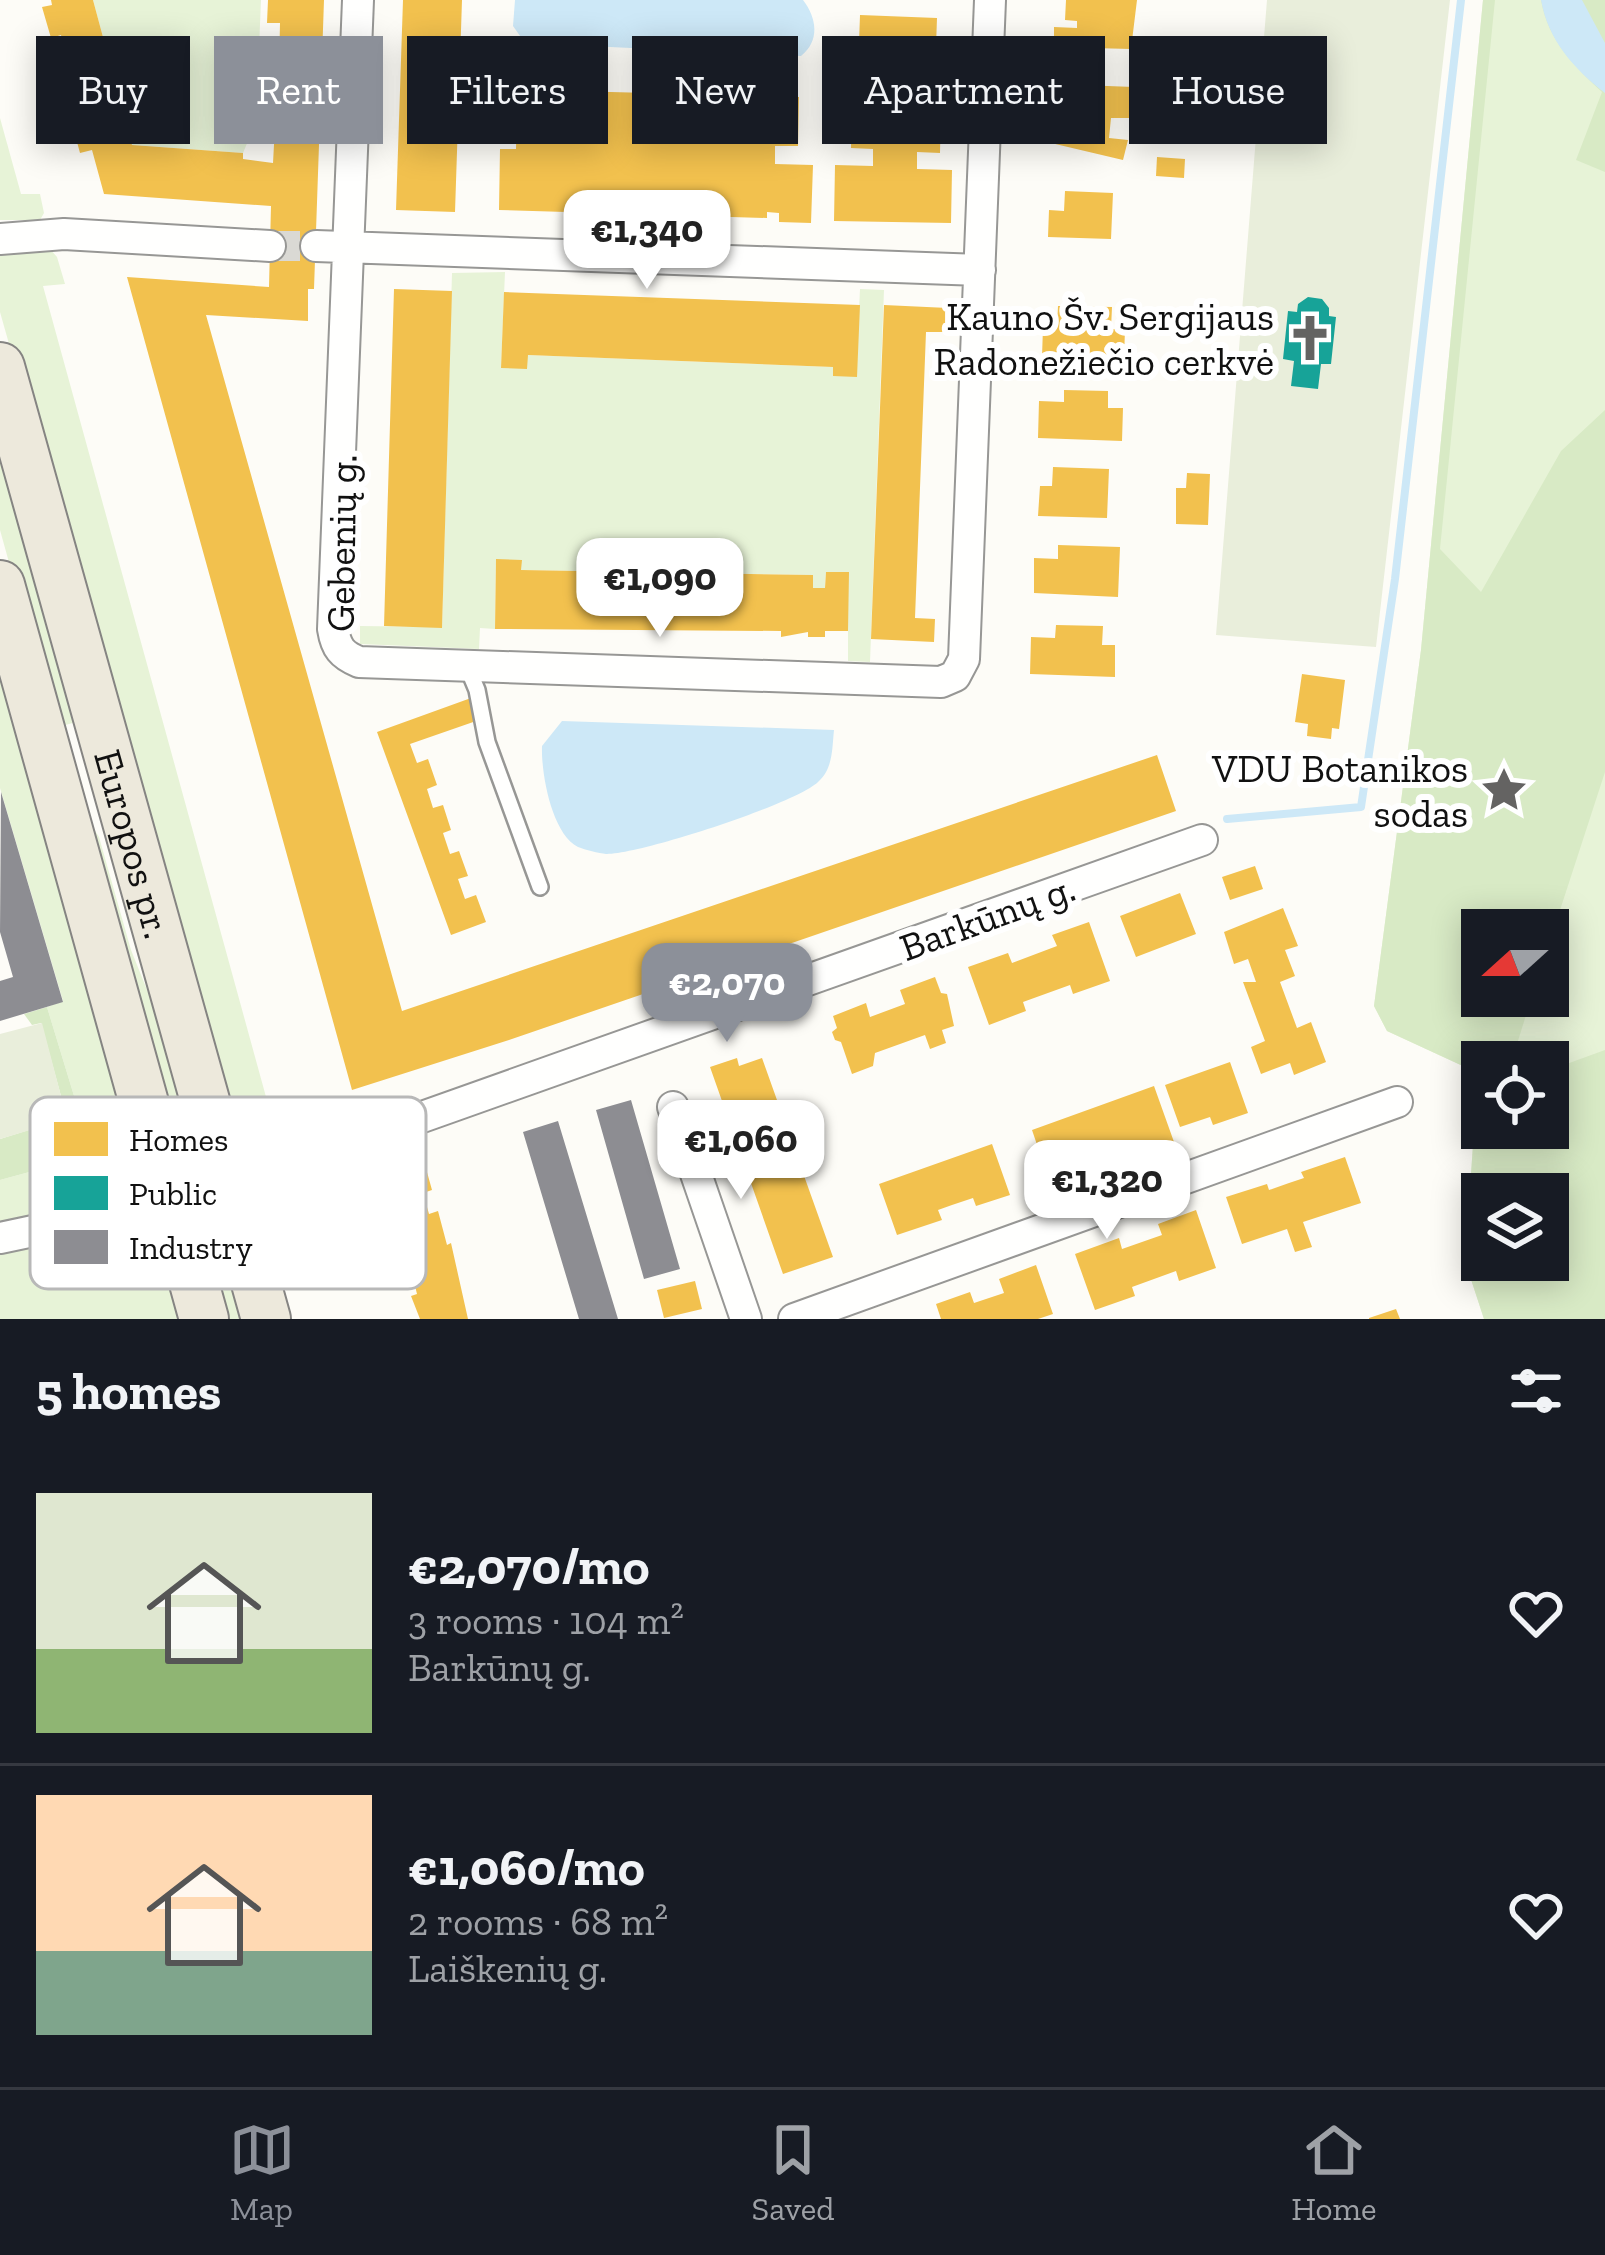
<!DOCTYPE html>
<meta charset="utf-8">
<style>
:root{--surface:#171b24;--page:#20242c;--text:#f1f3f6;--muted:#9ea1a6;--line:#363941;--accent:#8c9099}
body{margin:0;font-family:"Zilla Slab",serif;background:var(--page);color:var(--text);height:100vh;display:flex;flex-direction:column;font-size:45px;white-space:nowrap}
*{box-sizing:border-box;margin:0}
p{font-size:39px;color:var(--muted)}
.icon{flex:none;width:66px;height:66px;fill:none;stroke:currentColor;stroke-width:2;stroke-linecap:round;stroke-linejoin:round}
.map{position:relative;height:1319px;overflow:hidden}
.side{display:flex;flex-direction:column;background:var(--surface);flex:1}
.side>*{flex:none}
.hud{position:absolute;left:36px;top:36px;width:1533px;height:108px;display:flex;gap:24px}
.needle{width:78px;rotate:249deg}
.buttons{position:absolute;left:1461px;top:909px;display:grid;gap:24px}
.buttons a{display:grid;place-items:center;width:108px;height:108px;border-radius:0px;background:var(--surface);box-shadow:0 6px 30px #0003;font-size:60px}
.price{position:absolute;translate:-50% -102px;padding:0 27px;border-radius:24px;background:#fff;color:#222;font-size:39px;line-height:78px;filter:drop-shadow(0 3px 6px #0008)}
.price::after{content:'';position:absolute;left:50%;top:72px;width:36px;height:27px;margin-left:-18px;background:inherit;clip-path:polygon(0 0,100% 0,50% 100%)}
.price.on{background:var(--accent);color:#fff}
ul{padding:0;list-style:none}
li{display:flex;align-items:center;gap:36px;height:300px;padding:0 36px}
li+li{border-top:3px solid var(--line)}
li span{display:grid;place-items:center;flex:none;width:336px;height:240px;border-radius:0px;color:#555}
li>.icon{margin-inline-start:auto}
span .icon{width:144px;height:144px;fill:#fffc;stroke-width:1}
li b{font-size:51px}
h2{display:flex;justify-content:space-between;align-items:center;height:144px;padding:0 36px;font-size:51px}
.chip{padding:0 42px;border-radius:0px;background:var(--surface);box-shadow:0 6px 30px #0003;font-size:42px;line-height:108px}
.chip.on{background:var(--accent);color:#fff}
.tab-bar{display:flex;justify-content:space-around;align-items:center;height:168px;border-top:3px solid var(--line);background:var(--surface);font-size:33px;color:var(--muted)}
.tab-bar a{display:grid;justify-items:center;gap:6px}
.tab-bar .on{color:var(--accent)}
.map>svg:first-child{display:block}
</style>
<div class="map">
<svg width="1605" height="1319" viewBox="0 0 1605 1319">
<rect width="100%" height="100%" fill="#fdfcf7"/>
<path fill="#e7f3d7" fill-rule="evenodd" d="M 93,0 L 261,0 L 256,122 L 243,153 L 132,145 Z
M 1483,0 L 1605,0 L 1605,1319 L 1484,1319 L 1465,1261 L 1478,1073 L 1387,1031 L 1374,1006 L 1421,650 ZM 1482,930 L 1548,930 L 1548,996 L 1482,996 ZM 1482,1062 L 1548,1062 L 1548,1128 L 1482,1128 ZM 1482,1194 L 1548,1194 L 1548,1260 L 1482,1260 Z
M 0,118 L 21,194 L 40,194 L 44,213 L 40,220 L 0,220 Z
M 50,249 L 57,257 L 65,284 L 43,286 L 271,1115 L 283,1112 C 321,1138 272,1181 238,1153 L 0,312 L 0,255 L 9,250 Z
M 505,272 L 501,367 L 528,355 L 833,367 L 856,377 L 860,289 L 884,290 L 870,662 L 848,661 L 848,572 L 826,572 L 825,588 L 813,588 L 813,575 L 521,570 L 521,560 L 496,560 L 495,629 L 480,628 L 479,649 L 360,644 L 360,626 L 442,627 L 452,273 Z
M 0,425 L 83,720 L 55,728 L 0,530 Z
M 0,646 L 185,1319 L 0,1319 L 0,1254 L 95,1231 L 81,1183 L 33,1193 L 36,1208 L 33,1219 L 0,1227 L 0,1180 L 92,1155 L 47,1007 L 63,1001 L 0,788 Z
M 92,826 L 99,837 L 131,950 L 182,1077 L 202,1174 L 189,1177 Z
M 206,1208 L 213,1211 L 249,1319 L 219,1319 L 196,1212 Z"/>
<path fill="#d8eac5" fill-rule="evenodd" d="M 1483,0 L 1495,0 L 1440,549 L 1481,592 L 1561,451 L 1605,410 L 1605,772 L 1548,947 L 1548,930 L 1482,930 L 1482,996 L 1532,996 L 1517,1044 L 1561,1066 L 1605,1050 L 1605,1319 L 1484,1319 L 1465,1261 L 1478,1073 L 1387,1031 L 1374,1006 L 1421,650 ZM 1548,1062 L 1548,1128 L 1482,1128 L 1482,1062 ZM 1548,1194 L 1548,1260 L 1482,1260 L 1482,1194 Z
M 1541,0 L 1605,0 L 1605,172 L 1576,160 L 1602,92 C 1573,65 1548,40 1541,0 Z
M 47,1007 L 92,1155 L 0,1180 L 0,1139 L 67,1118 L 41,1023 L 32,1025 L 24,1014 Z"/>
<path fill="#e9eedb" d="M 1267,0 L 1450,0 L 1376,647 L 1216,635 Z
M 42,1023 L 67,1119 L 0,1139 L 0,1034 Z"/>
<path fill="#cde8f7" d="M 515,0 L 803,0 C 817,18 820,41 801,56 L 525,43 L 513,26 Z
M 1541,0 L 1582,0 L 1605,43 L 1605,93 C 1574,69 1548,40 1541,0 Z
M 562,721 L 834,730 C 832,749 833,769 818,782 C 795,804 638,855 606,854 C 599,853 585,850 578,847 C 552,834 541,774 542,746 Z"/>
<path fill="#f2c14e" d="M 51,0 L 93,0 L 132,145 L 243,153 L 243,159 L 273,163 L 276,108 L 263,107 L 264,70 L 279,70 L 280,23 L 267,23 L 268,0 L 324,0 L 314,289 L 308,289 L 308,321 L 206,315 L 402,1011 L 1157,755 L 1176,811 L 509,1040 L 352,1090 L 127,277 L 269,287 L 271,206 L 104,194 L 92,150 L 80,153 L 71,120 L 83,117 L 61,35 L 51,38 L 42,7 L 52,5 Z
M 403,0 L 462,0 L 455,212 L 396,210 Z
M 1066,0 L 1137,0 L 1131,49 L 1054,47 L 1054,27 L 1077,28 L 1077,21 L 1065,20 Z
M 860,15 L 937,18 L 935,75 L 858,72 Z
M 1054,84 L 1134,87 L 1134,118 L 1111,118 L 1109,138 L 1128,140 L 1123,160 L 1051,143 L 1053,123 L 1062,123 L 1063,116 L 1052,114 Z
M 534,90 L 799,97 L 798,146 L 775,146 L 775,164 L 813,165 L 811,223 L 779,222 L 779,213 L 767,212 L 767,218 L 499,210 L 500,149 L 516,149 L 517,100 L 533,101 Z
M 852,100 L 869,100 L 869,114 L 896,114 L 896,103 L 911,104 L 911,115 L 923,115 L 923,103 L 941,104 L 940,153 L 917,152 L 917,169 L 952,170 L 951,223 L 834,221 L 835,165 L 873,166 L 873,149 L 851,148 Z
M 1157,157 L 1185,159 L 1184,178 L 1156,176 Z
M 1065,191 L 1113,193 L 1111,239 L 1048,237 L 1049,210 L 1064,211 Z
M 394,289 L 452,291 L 442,628 L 384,626 Z
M 504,292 L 860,305 L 857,377 L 833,376 L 833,367 L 528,355 L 527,369 L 501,368 Z
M 884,305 L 948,308 L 947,332 L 926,332 L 915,618 L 935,619 L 934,642 L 871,639 Z
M 1058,306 L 1112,307 L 1111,329 L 1125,329 L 1124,359 L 1042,357 L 1043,327 L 1057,327 Z
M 1064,390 L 1108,391 L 1108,408 L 1123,408 L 1122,441 L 1038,438 L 1039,401 L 1064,402 Z
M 1053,467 L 1109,469 L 1107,518 L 1038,516 L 1040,486 L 1052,486 Z
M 1187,473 L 1210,474 L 1208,525 L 1176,524 L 1176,488 L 1186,488 Z
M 1058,545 L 1120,547 L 1118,597 L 1034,593 L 1034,558 L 1058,559 Z
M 496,559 L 522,560 L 521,570 L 813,575 L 813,588 L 825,588 L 826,572 L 849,572 L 848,631 L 825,631 L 825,637 L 808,637 L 808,632 L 781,637 L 781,631 L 495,629 Z
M 1056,625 L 1103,626 L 1102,645 L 1115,645 L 1115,677 L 1030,674 L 1031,637 L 1055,638 Z
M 1302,674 L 1345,680 L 1339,729 L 1332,728 L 1331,739 L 1307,736 L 1308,724 L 1295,722 Z
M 471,698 L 479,720 L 410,744 L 417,763 L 428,759 L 437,785 L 427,789 L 433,808 L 443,805 L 451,830 L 443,833 L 450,854 L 459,851 L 468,876 L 458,879 L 465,899 L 476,895 L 486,922 L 451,935 L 377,732 Z
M 1255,866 L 1263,889 L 1230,900 L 1222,877 Z
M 1180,893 L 1196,934 L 1136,957 L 1120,916 Z
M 1283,908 L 1298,946 L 1285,950 L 1295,976 L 1280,982 L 1297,1028 L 1311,1022 L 1326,1062 L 1294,1075 L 1290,1063 L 1261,1074 L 1251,1047 L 1265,1041 L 1243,982 L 1256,982 L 1248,959 L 1234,964 L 1224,932 Z
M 1089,922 L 1110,981 L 1073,994 L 1070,985 L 1023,1002 L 1026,1011 L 989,1025 L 968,967 L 1008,953 L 1012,963 L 1057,946 L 1052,935 Z
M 935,977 L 941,993 L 947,994 L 954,1026 L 942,1030 L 946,1043 L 930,1049 L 925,1035 L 875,1053 L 873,1066 L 852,1074 L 841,1042 L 835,1040 L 832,1032 L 837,1028 L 833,1016 L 866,1003 L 870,1017 L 905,1004 L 900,990 Z
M 737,1058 L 739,1066 L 762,1058 L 833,1257 L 783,1274 L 710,1067 Z
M 1230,1062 L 1248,1113 L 1213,1125 L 1210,1117 L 1180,1127 L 1165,1085 Z
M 1154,1086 L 1174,1142 L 1129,1158 L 1124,1142 L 1090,1154 L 1093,1164 L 1049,1180 L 1032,1130 Z
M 992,1144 L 1010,1195 L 976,1206 L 973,1198 L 952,1205 L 938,1210 L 942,1220 L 897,1235 L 879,1184 Z
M 1345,1157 L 1361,1203 L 1303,1222 L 1312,1247 L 1295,1252 L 1287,1229 L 1242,1244 L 1226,1197 L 1267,1184 L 1269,1190 L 1289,1183 L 1304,1178 L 1301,1172 Z
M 425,1165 L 432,1190 L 423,1193 L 429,1214 L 438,1211 L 447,1245 L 451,1243 L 468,1319 L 420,1319 L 411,1296 L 417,1294 L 404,1241 L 395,1243 L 391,1229 L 400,1227 L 386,1177 Z
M 1196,1210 L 1216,1268 L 1179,1281 L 1176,1271 L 1132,1287 L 1135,1296 L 1095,1310 L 1075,1254 L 1119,1238 L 1122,1249 L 1162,1235 L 1158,1224 Z
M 1036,1265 L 1053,1314 L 1038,1319 L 941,1319 L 936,1304 L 970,1292 L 974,1303 L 1004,1293 L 999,1279 Z
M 695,1281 L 702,1309 L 664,1318 L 657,1290 Z
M 1396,1309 L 1400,1319 L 1369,1319 L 1369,1318 Z"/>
<path fill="#17a398" d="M 1308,297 L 1322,299 L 1329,308 L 1329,316 L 1336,317 L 1331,364 L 1321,364 L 1318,389 L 1291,386 L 1294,361 L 1283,359 L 1288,311 L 1297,312 L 1298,304 Z"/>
<path fill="#8d8d92" d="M 1,792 L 63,1002 L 0,1021 L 0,981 L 13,977 L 0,932 Z
M 631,1100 L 680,1269 L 644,1279 L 596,1110 Z
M 558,1121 L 618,1319 L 579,1319 L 523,1132 Z"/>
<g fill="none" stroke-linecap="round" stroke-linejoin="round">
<path stroke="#cde8f7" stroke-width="8" d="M 1227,819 L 1361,807 L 1395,579 L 1461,0"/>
<path stroke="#dad9d4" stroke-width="30" stroke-dasharray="30 15" stroke-linecap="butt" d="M 270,246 L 316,246"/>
<defs>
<path id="service" d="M 467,666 L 477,690 L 487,742 L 540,887"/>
<path id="minor" d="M 358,0 L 333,629 C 336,648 342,655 359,662 L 941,682 L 955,676 L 964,659 L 990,0
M 0,239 L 64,234 L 270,246
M 316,246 L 980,270
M 673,1107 L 746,1319
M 228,1186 L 1202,840
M 0,1238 L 85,1220
M 794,1319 L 1397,1102"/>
<g id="primary">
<path id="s1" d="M 0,367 L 266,1319"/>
<path d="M 0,585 L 204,1319"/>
</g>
</defs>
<use href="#service" stroke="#979795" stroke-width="20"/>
<use href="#minor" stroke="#979795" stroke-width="34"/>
<use href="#primary" stroke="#858482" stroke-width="52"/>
<use href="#service" stroke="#fffffe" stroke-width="15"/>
<use href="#minor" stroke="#fffffe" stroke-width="30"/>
<use href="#primary" stroke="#ede9dc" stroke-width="48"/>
</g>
<defs>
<symbol id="church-bare" viewBox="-9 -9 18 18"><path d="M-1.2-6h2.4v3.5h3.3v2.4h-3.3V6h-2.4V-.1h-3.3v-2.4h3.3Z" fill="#646362" stroke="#fff" stroke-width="2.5" paint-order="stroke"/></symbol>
<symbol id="sight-bare" viewBox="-9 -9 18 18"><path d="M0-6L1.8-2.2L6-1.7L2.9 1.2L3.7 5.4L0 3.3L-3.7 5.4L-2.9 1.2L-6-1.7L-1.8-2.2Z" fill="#646362" stroke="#fff" stroke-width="2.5" paint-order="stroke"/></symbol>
</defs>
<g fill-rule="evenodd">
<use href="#church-bare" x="1277" y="305" width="66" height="66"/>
<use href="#sight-bare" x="1471" y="757" width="66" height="66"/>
</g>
<g text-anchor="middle" stroke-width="12" stroke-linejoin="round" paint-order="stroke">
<g font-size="39" fill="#111" stroke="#fff" text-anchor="end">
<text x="1274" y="330">Kauno Šv. Sergijaus<tspan x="1274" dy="45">Radonežiečio cerkvė</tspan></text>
<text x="1468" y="782">VDU Botanikos<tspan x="1468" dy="45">sodas</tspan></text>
</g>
<g font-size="39" fill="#111" stroke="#fff">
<text transform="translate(341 543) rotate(-89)" y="14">Gebenių g.</text>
<text dy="14" stroke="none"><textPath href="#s1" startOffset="495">Europos pr.</textPath></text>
<text transform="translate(987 917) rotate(-20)" y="14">Barkūnų g.</text>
</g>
</g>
<rect x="30" y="1097" width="396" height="192" rx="18" fill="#fff" stroke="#b8b8b8" stroke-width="3"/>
<rect x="54" y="1122" width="54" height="34" fill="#f2c14e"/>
<rect x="54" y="1176" width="54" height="34" fill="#17a398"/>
<rect x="54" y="1230" width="54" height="34" fill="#8d8d92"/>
<g font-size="33" fill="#111">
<text x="129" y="1151">Homes</text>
<text x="129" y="1205">Public</text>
<text x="129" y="1259">Industry</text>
</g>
</svg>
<div class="buttons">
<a><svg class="needle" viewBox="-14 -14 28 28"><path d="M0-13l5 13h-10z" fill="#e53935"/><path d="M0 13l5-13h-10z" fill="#9ea1a6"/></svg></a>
<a><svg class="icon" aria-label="locate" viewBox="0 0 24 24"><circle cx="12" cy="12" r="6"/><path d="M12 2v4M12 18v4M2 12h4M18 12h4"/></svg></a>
<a><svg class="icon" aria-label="layers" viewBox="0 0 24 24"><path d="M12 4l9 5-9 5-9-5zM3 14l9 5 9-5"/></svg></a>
</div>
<b class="price" style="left:647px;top:292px">€1,340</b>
<b class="price" style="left:660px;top:640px">€1,090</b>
<b class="price on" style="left:727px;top:1045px">€2,070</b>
<b class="price" style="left:741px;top:1202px">€1,060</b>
<b class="price" style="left:1107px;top:1242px">€1,320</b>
<div class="hud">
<a class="chip">Buy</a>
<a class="chip on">Rent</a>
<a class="chip">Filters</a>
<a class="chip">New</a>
<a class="chip">Apartment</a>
<a class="chip">House</a>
</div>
</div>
<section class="side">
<h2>5 homes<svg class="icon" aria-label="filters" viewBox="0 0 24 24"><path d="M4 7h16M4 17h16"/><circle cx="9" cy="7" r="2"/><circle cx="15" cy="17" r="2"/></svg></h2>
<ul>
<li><span style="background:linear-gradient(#dfe7d0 65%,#8fb573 0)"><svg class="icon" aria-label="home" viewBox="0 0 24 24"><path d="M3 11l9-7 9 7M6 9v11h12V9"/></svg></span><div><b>€2,070/mo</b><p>3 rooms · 104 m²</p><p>Barkūnų g.</p></div><svg class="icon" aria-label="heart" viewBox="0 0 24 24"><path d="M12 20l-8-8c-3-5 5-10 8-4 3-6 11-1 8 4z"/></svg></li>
<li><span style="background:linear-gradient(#ffd9b3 65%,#7fa58c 0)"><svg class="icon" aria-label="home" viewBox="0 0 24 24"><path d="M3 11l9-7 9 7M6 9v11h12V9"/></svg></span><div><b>€1,060/mo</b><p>2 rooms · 68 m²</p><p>Laiškenių g.</p></div><svg class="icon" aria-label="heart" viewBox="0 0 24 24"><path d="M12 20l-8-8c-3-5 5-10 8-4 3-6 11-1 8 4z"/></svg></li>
</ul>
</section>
<nav class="tab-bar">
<a class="on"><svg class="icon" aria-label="map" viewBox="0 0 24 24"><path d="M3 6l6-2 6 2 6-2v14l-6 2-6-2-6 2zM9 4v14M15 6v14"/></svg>Map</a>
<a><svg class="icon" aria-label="saved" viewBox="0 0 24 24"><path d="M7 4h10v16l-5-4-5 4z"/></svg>Saved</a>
<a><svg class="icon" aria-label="home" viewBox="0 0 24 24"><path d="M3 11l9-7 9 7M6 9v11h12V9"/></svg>Home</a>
</nav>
